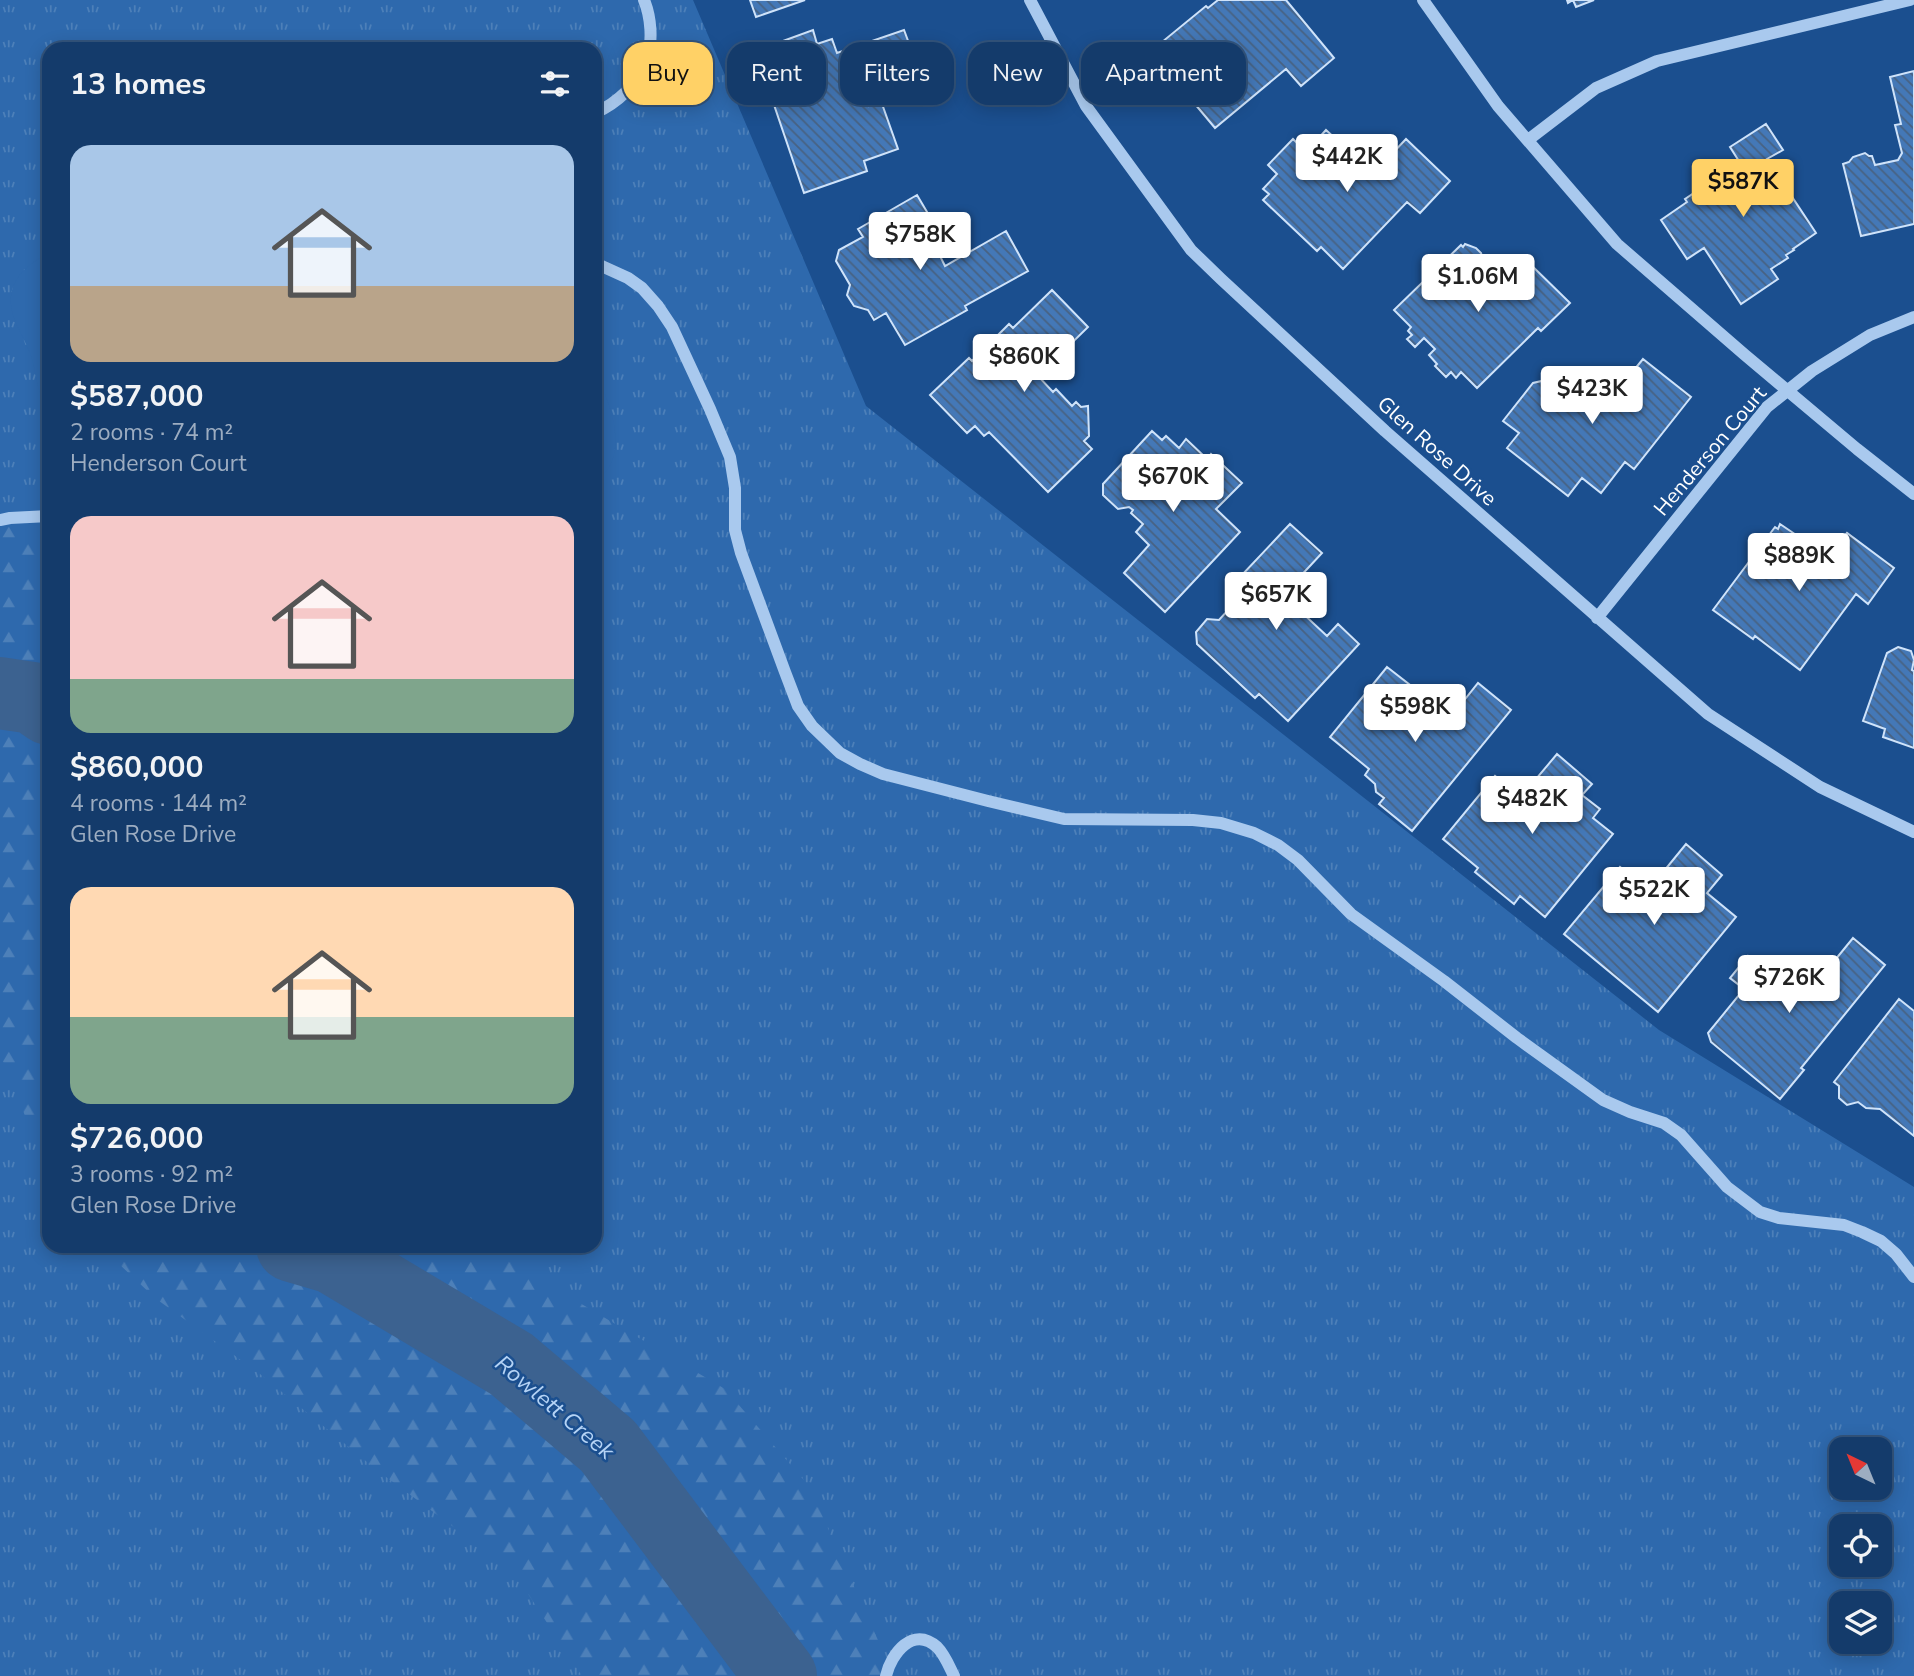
<!DOCTYPE html>
<meta charset="utf-8">
<style>
:root{--surface:#143b6b;--page:#214673;--text:#f1f3f6;--muted:#9dadc1;--line:#33557e;--accent:#ffd166}
body{margin:0;font-family:"Nunito Sans",sans-serif;background:var(--page);color:var(--text);height:100vh;display:flex;flex-direction:column;font-size:26px;white-space:nowrap}
*{box-sizing:border-box;margin:0}
p{font-size:23px;color:var(--muted)}
.icon{flex:none;width:38px;height:38px;fill:none;stroke:currentColor;stroke-width:2;stroke-linecap:round;stroke-linejoin:round}
.map{position:relative;flex:1;overflow:hidden}
.panel{position:absolute;left:42px;top:42px;width:560px;height:1211px;display:flex;flex-direction:column;background:var(--surface);border-radius:21px;box-shadow:0 4px 18px #0003,0 0 0 2px var(--line)}
.panel>*{flex:none}
.top-card{position:absolute;left:623px;top:42px;width:665px;height:63px;display:flex;gap:14px}
.needle{width:46px;rotate:317deg}
.buttons{position:absolute;left:1829px;top:1437px;display:grid;gap:14px}
.buttons a{display:grid;place-items:center;width:63px;height:63px;border-radius:14px;background:var(--surface);box-shadow:0 4px 18px #0003,0 0 0 2px var(--line);font-size:35px}
.price{position:absolute;translate:-50% -60px;padding:0 16px;border-radius:7px;background:#fff;color:#222;font-size:23px;line-height:46px;filter:drop-shadow(0 2px 4px #0008)}
.price::after{content:'';position:absolute;left:50%;top:42px;width:21px;height:16px;margin-left:-10px;background:inherit;clip-path:polygon(0 0,100% 0,50% 100%)}
.price.on{background:var(--accent);color:#111}
ul{padding:0;list-style:none}
li{display:grid;align-content:center;gap:14px;height:371px;padding:0 28px}
li span{display:grid;place-items:center;height:217px;border-radius:21px;color:#555}
li>.icon{margin-inline-start:auto}
span .icon{width:126px;height:126px;fill:#fffc;stroke-width:1}
li b{font-size:30px}
h2{display:flex;justify-content:space-between;align-items:center;height:84px;padding:0 28px;font-size:30px}
.chip{padding:0 24px;border-radius:21px;background:var(--surface);box-shadow:0 4px 18px #0003,0 0 0 2px var(--line);font-size:24px;line-height:63px}
.chip.on{background:var(--accent);color:#111}
.map>svg:first-child{display:block}
</style>
<div class="map">
<svg width="1914" height="1676" viewBox="0 0 1914 1676">
<defs>
<pattern id="grass-tufts" width="24" height="20" patternUnits="userSpaceOnUse" patternTransform="scale(1.75)"><rect width="24" height="20" fill="#2e69ad"/><path d="M3 7l-1-3M5 7V3M7 7l1-3M15 17l-1-3M17 17v-4M19 17l1-3" fill="none" stroke="#4d80b9"/></pattern>
<pattern id="forest-firs" width="22" height="20" patternUnits="userSpaceOnUse" patternTransform="scale(1.75)"><rect width="22" height="20" fill="#2e69ad"/><path d="M5 1l3.5 6h-7zM16 11l3.5 6h-7z" fill="#4d80b9"/></pattern>
<pattern id="building-back-hatch" width="6" height="6" patternUnits="userSpaceOnUse" patternTransform="scale(1.75)"><rect width="6" height="6" fill="#4478b7"/><path d="M-1 5l2 2M0 0l6 6M5-1l2 2" fill="none" stroke="#486282"/></pattern>
</defs>
<rect width="100%" height="100%" fill="#1b4f8f"/>
<path fill="url(#grass-tufts)" fill-rule="evenodd" d="M 0,0 L 693,0 L 866,406 L 1659,1030 L 1914,1187 L 1914,1676 L 0,1676 ZM 49,49 L 595,49 L 595,1246 L 49,1246 ZM 1841,1449 L 1880,1449 L 1880,1488 L 1841,1488 ZM 1841,1526 L 1880,1526 L 1880,1564 L 1841,1564 ZM 1841,1603 L 1880,1603 L 1880,1642 L 1841,1642 Z"/>
<path fill="url(#forest-firs)" d="M 0,512 L 49,520 L 49,1175 L 0,1054 Z
M 100,1246 L 509,1246 L 541,1280 L 725,1389 L 809,1486 L 894,1676 L 582,1676 L 513,1571 L 378,1471 L 260,1374 L 155,1298 Z"/>
<path fill="#2e69ad" d="M 49,253 L 49,411 C 37,394 37,377 32,359 C 28,345 19,332 14,318 C 3,287 22,266 49,253 Z
M 595,374 C 612,403 631,460 595,481 Z"/>
<g fill="none" stroke-linecap="round" stroke-linejoin="round">
<path stroke="#3c6290" stroke-width="72" d="M 0,693 L 33,698 L 49,709
M 292,1246 L 333,1258 L 511,1364 L 608,1446 L 781,1676"/>
</g>
<path fill="url(#building-back-hatch)" stroke="#cfe3fa" stroke-width="2" d="M 750,0 L 805,0 L 756,17 Z
M 1218,0 L 1286,0 L 1334,58 L 1301,86 L 1286,69 L 1215,128 L 1164,67 L 1175,57 L 1162,42 L 1206,6 L 1208,8 Z
M 1567,0 L 1594,0 L 1576,7 L 1573,0 L 1568,3 Z
M 813,30 L 817,44 L 832,39 L 837,53 L 904,30 L 910,46 L 913,45 L 923,74 L 865,94 L 869,106 L 881,101 L 898,149 L 864,161 L 867,171 L 804,193 L 771,96 L 776,95 L 761,49 Z
M 1914,71 L 1914,224 L 1861,236 L 1843,164 L 1849,162 L 1853,157 L 1865,153 L 1869,156 L 1872,156 L 1875,165 L 1898,160 L 1902,153 L 1895,125 L 1901,124 L 1890,77 Z
M 1766,124 L 1783,150 L 1767,159 L 1816,233 L 1793,249 L 1794,250 L 1786,255 L 1788,258 L 1771,269 L 1778,279 L 1741,304 L 1704,248 L 1687,259 L 1661,220 L 1687,202 L 1685,199 L 1697,191 L 1699,194 L 1742,166 L 1730,147 Z
M 1326,130 L 1349,151 L 1341,160 L 1358,176 L 1373,174 L 1406,139 L 1450,181 L 1420,213 L 1407,202 L 1343,269 L 1321,247 L 1317,251 L 1263,200 L 1269,194 L 1263,189 L 1277,174 L 1268,165 L 1293,139 L 1306,152 Z
M 917,195 L 933,222 L 927,225 L 941,250 L 938,252 L 945,266 L 1006,231 L 1028,271 L 965,306 L 967,310 L 905,345 L 886,313 L 874,320 L 868,310 L 854,306 L 847,295 L 850,285 L 836,261 L 839,250 L 863,237 L 858,229 Z
M 1465,244 L 1476,248 L 1481,253 L 1484,263 L 1481,266 L 1503,288 L 1528,262 L 1570,303 L 1541,331 L 1538,328 L 1477,388 L 1461,372 L 1456,378 L 1451,372 L 1446,377 L 1435,366 L 1437,364 L 1429,355 L 1435,349 L 1424,338 L 1415,347 L 1407,339 L 1412,335 L 1408,331 L 1411,327 L 1394,310 L 1461,245 L 1463,247 Z
M 1052,290 L 1088,327 L 1038,376 L 1053,392 L 1056,389 L 1072,406 L 1076,402 L 1081,407 L 1088,406 L 1089,436 L 1084,441 L 1092,449 L 1048,492 L 989,432 L 984,436 L 975,426 L 967,433 L 930,395 L 969,358 L 972,361 L 1009,324 L 1013,328 Z
M 1643,359 L 1691,397 L 1634,469 L 1625,462 L 1601,493 L 1582,478 L 1568,496 L 1507,448 L 1519,433 L 1503,421 L 1533,383 L 1550,379 L 1558,369 L 1569,369 L 1586,382 L 1582,387 L 1609,409 L 1620,396 L 1616,392 Z
M 1152,431 L 1162,440 L 1166,436 L 1179,448 L 1186,439 L 1207,459 L 1211,454 L 1242,483 L 1216,509 L 1240,532 L 1165,612 L 1124,573 L 1149,545 L 1136,532 L 1143,524 L 1131,513 L 1133,510 L 1129,507 L 1118,509 L 1103,495 L 1103,484 Z
M 1290,524 L 1322,553 L 1283,595 L 1327,636 L 1338,624 L 1359,644 L 1288,721 L 1259,694 L 1255,698 L 1197,644 L 1196,632 L 1207,619 L 1219,620 L 1251,585 L 1241,576 Z
M 1780,524 L 1802,539 L 1799,543 L 1801,544 L 1797,550 L 1821,567 L 1847,533 L 1894,568 L 1868,604 L 1856,594 L 1800,670 L 1755,636 L 1753,639 L 1713,610 L 1775,527 L 1778,529 Z
M 1898,647 L 1911,651 L 1914,660 L 1912,670 L 1914,671 L 1914,748 L 1883,737 L 1885,729 L 1863,721 L 1887,653 Z
M 1387,667 L 1410,685 L 1403,693 L 1442,728 L 1478,683 L 1511,710 L 1412,831 L 1379,804 L 1384,798 L 1376,792 L 1375,784 L 1365,775 L 1369,769 L 1330,737 Z
M 1557,754 L 1592,784 L 1582,795 L 1600,809 L 1593,818 L 1613,834 L 1545,917 L 1520,896 L 1514,904 L 1509,900 L 1475,872 L 1478,868 L 1443,839 L 1495,776 L 1521,797 Z
M 1686,844 L 1722,875 L 1707,893 L 1736,917 L 1658,1012 L 1564,934 L 1620,867 L 1639,883 L 1637,885 L 1640,888 L 1645,882 L 1651,887 Z
M 1853,938 L 1885,965 L 1801,1068 L 1804,1070 L 1780,1099 L 1711,1042 L 1708,1033 L 1744,989 L 1730,978 L 1748,956 L 1761,966 L 1767,958 L 1809,992 Z
M 1899,999 L 1914,1011 L 1914,1136 L 1880,1109 L 1866,1108 L 1858,1102 L 1847,1105 L 1839,1098 L 1839,1086 L 1834,1082 Z"/>
<g fill="none" stroke-linecap="round" stroke-linejoin="round">
<path stroke="#a9c9ee" stroke-width="12" d="M 1030,0 L 1086,106 L 1191,250 L 1221,279 L 1385,431 L 1708,714 L 1820,787 L 1914,832
M 1423,0 L 1498,106 L 1617,244 L 1745,355 L 1857,449 L 1914,494
M 595,113 C 616,104 641,82 647,59 C 653,41 651,17 644,0
M 1528,140 L 1596,88 L 1657,61 L 1910,0
M 595,263 L 628,278 L 642,288 L 658,306 L 672,327 L 710,409 L 730,457 L 735,488 L 735,530 L 741,553 L 785,672 L 798,706 L 812,726 L 840,753 L 860,764 L 883,774 L 988,801 L 1064,819 L 1193,820 L 1221,823 L 1254,833 L 1278,845 L 1298,860 L 1351,914 L 1444,981 L 1517,1038 L 1603,1100 L 1630,1112 L 1664,1123 L 1681,1135 L 1727,1187 L 1760,1212 L 1779,1218 L 1844,1225 L 1862,1232 L 1881,1241 L 1896,1254 L 1914,1277
M 0,520 L 10,518 L 49,516
M 1597,618 L 1767,407 L 1812,371 L 1870,335 L 1914,317
M 886,1676 C 891,1654 913,1625 937,1647 C 945,1655 949,1666 954,1676"/>
</g>
<g text-anchor="middle" stroke-width="5" stroke-linejoin="round" paint-order="stroke">
<g font-size="21" fill="#fff" stroke="#1b4f8f">
<text transform="translate(1437 451) rotate(42)" y="7">Glen Rose Drive</text>
<text transform="translate(1710 451) rotate(-50)" y="7">Henderson Court</text>
</g>
<g font-size="23" font-style="italic" fill="#b5d3f5" stroke="#1b4f8f">
<text transform="translate(555 1407) rotate(40)" y="8">Rowlett Creek</text>
</g>
</g>
</svg>
<div class="buttons">
<a><svg class="needle" viewBox="-14 -14 28 28"><path d="M0-13l5 13h-10z" fill="#e53935"/><path d="M0 13l5-13h-10z" fill="#9dadc1"/></svg></a>
<a><svg class="icon" aria-label="locate" viewBox="0 0 24 24"><circle cx="12" cy="12" r="6"/><path d="M12 2v4M12 18v4M2 12h4M18 12h4"/></svg></a>
<a><svg class="icon" aria-label="layers" viewBox="0 0 24 24"><path d="M12 4l9 5-9 5-9-5zM3 14l9 5 9-5"/></svg></a>
</div>
<b class="price" style="left:1347px;top:194px">$442K</b>
<b class="price on" style="left:1743px;top:219px">$587K</b>
<b class="price" style="left:920px;top:272px">$758K</b>
<b class="price" style="left:1478px;top:314px">$1.06M</b>
<b class="price" style="left:1024px;top:394px">$860K</b>
<b class="price" style="left:1592px;top:426px">$423K</b>
<b class="price" style="left:1173px;top:514px">$670K</b>
<b class="price" style="left:1799px;top:593px">$889K</b>
<b class="price" style="left:1276px;top:632px">$657K</b>
<b class="price" style="left:1415px;top:744px">$598K</b>
<b class="price" style="left:1532px;top:836px">$482K</b>
<b class="price" style="left:1654px;top:927px">$522K</b>
<b class="price" style="left:1789px;top:1015px">$726K</b>
<div class="top-card">
<a class="chip on">Buy</a>
<a class="chip">Rent</a>
<a class="chip">Filters</a>
<a class="chip">New</a>
<a class="chip">Apartment</a>
</div>
<section class="panel">
<h2>13 homes<svg class="icon" aria-label="filters" viewBox="0 0 24 24"><path d="M4 7h16M4 17h16"/><circle cx="9" cy="7" r="2"/><circle cx="15" cy="17" r="2"/></svg></h2>
<ul>
<li><span style="background:linear-gradient(#a9c7e8 65%,#b9a48a 0)"><svg class="icon" aria-label="home" viewBox="0 0 24 24"><path d="M3 11l9-7 9 7M6 9v11h12V9"/></svg></span><div><b>$587,000</b><p>2 rooms · 74 m²</p><p>Henderson Court</p></div></li>
<li><span style="background:linear-gradient(#f6c9c9 75%,#7fa58c 0)"><svg class="icon" aria-label="home" viewBox="0 0 24 24"><path d="M3 11l9-7 9 7M6 9v11h12V9"/></svg></span><div><b>$860,000</b><p>4 rooms · 144 m²</p><p>Glen Rose Drive</p></div></li>
<li><span style="background:linear-gradient(#ffd9b3 60%,#7fa58c 0)"><svg class="icon" aria-label="home" viewBox="0 0 24 24"><path d="M3 11l9-7 9 7M6 9v11h12V9"/></svg></span><div><b>$726,000</b><p>3 rooms · 92 m²</p><p>Glen Rose Drive</p></div></li>
</ul>
</section>
</div>
